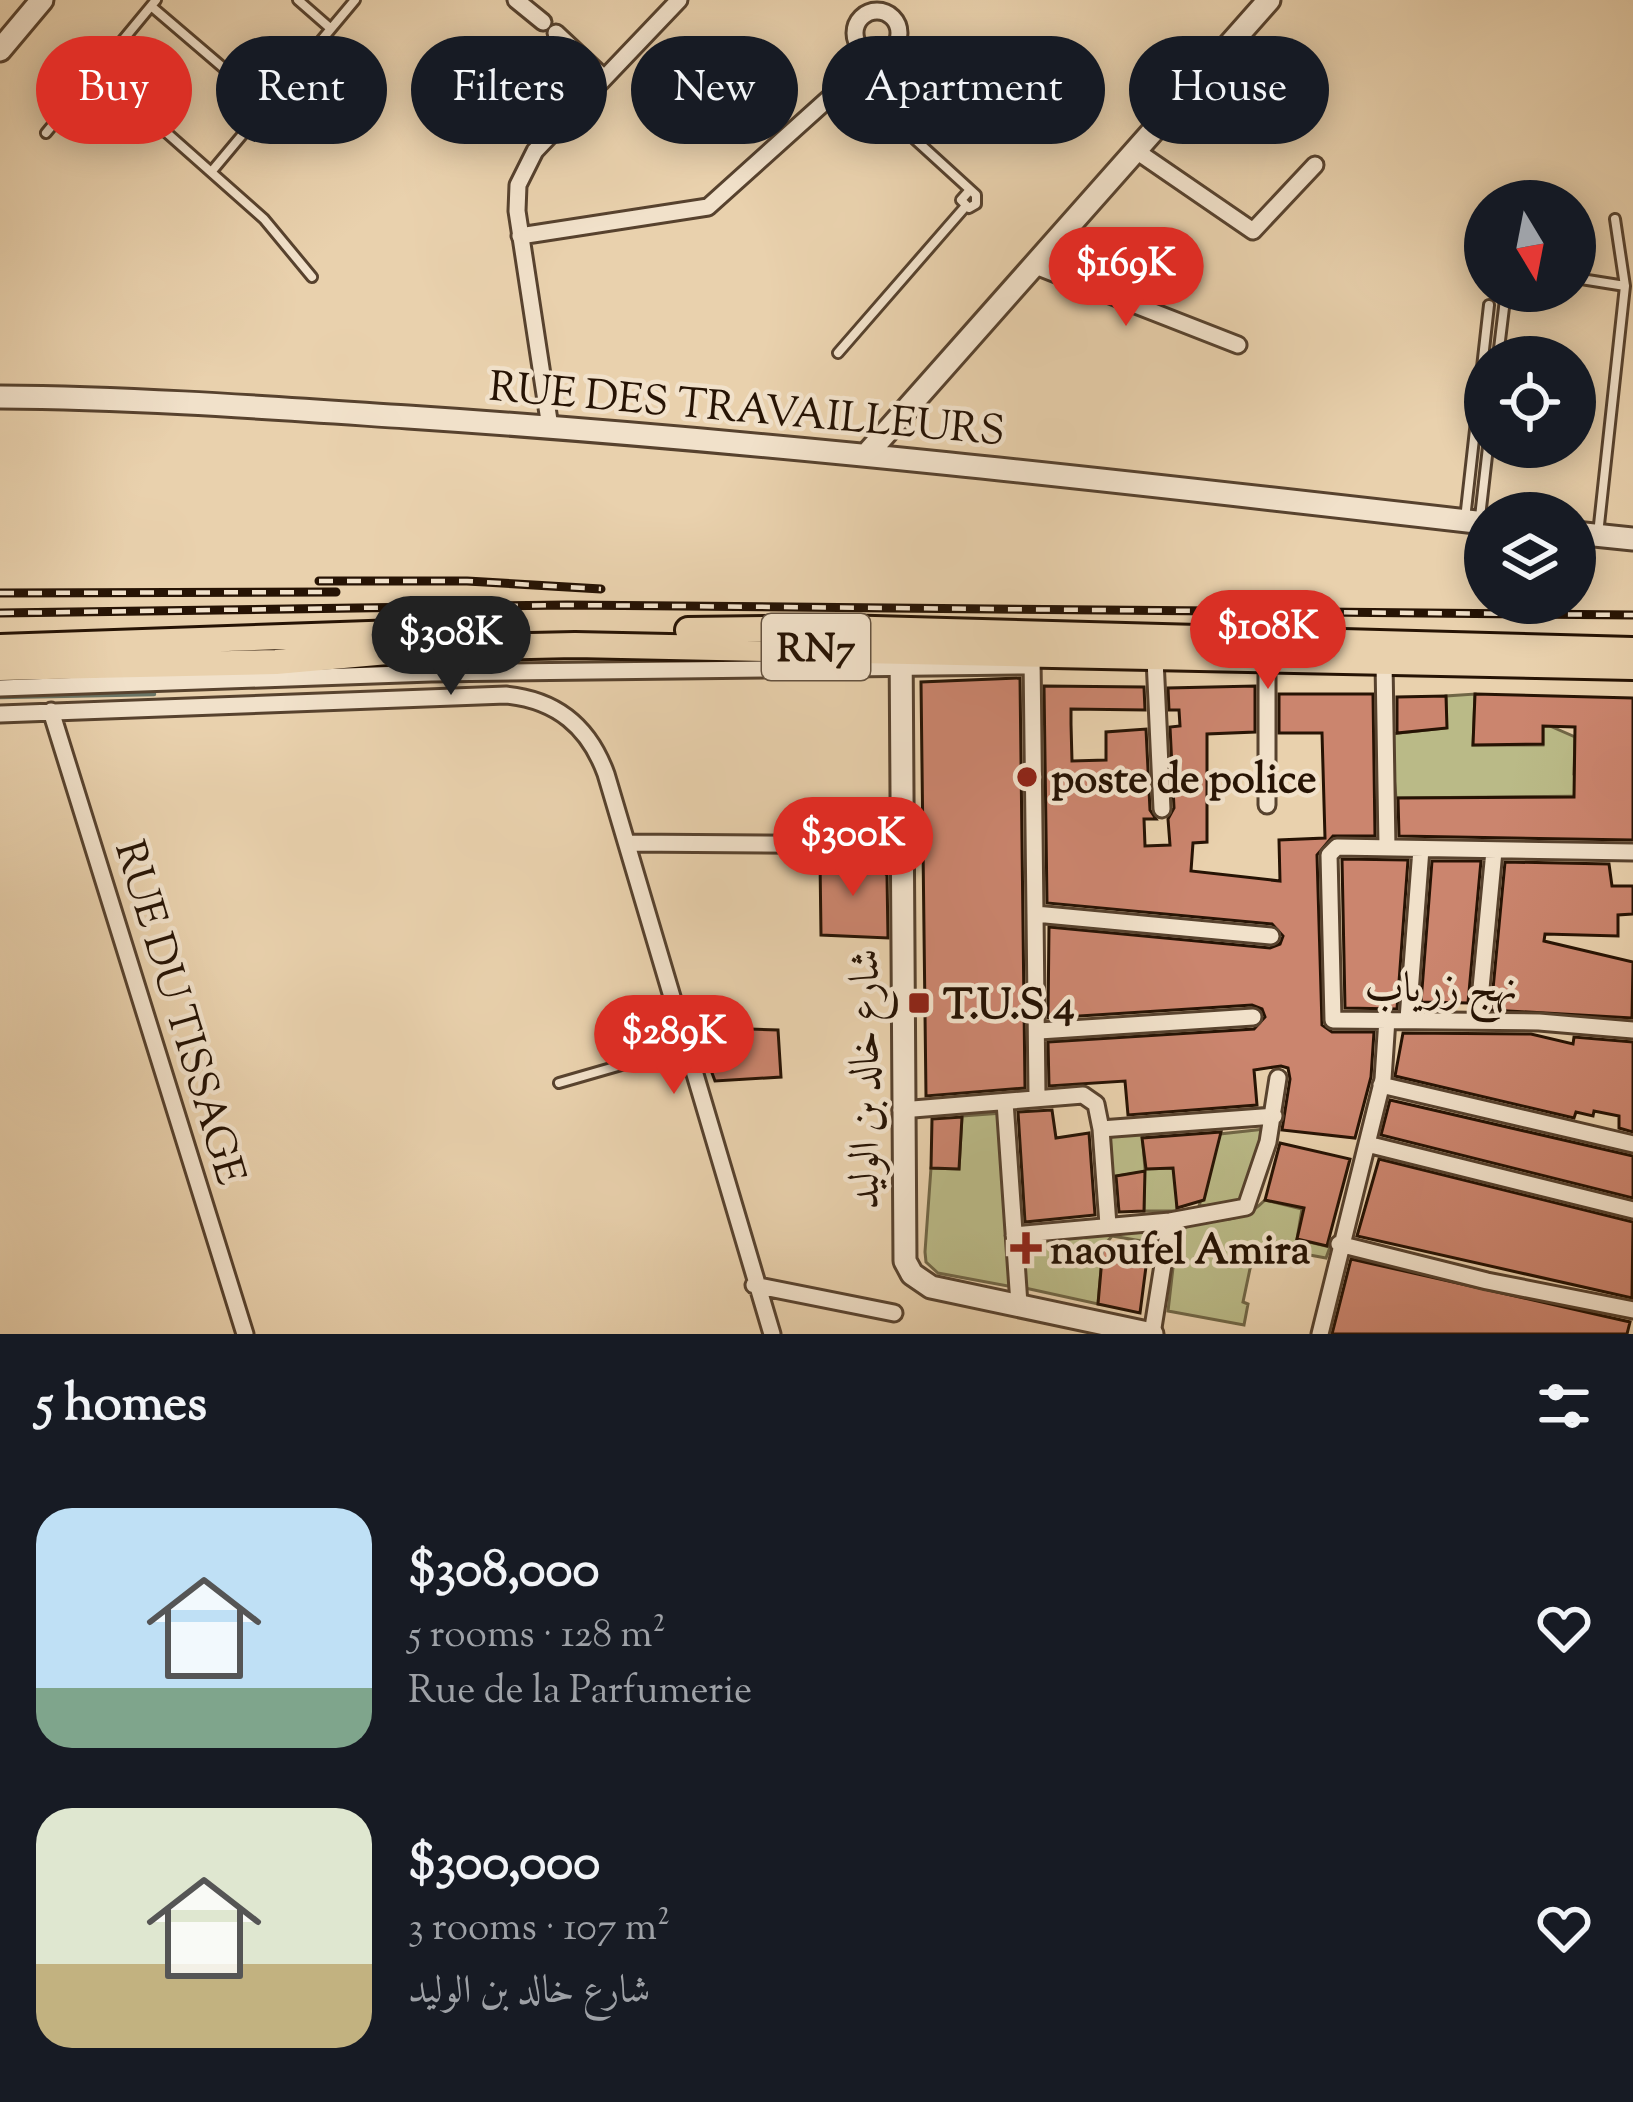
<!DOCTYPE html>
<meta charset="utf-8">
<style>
:root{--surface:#171b24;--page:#242831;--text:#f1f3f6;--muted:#9ea1a6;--accent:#d93025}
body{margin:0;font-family:"Sorts Mill Goudy",Amiri,serif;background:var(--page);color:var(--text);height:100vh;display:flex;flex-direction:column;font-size:45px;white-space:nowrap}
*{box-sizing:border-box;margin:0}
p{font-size:39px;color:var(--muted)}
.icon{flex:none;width:66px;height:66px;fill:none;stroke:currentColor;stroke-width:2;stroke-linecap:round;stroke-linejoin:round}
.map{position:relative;height:1334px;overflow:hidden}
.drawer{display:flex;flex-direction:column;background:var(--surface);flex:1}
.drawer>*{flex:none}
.top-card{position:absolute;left:36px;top:36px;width:1563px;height:108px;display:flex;gap:24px}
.needle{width:78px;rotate:170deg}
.tools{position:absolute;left:1464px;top:180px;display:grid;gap:24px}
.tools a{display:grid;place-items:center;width:132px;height:132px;border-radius:50%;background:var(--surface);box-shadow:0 6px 30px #0003;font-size:60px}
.price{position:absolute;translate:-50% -102px;padding:0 27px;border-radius:42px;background:var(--accent);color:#fff;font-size:39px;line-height:78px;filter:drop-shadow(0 3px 6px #0008)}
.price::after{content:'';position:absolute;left:50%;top:72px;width:36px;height:27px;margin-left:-18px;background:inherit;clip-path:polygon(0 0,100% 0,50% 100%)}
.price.selected{background:#222;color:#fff}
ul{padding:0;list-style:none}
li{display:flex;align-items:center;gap:36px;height:300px;padding:0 36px}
li span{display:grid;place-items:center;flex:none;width:336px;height:240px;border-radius:36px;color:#555}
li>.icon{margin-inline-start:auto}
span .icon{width:144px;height:144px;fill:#fffc;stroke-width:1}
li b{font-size:51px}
h2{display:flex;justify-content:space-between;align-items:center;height:144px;padding:0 36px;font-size:51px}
.chip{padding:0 42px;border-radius:54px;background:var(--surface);box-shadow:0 6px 30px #0003;font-size:42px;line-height:108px}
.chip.selected{background:var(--accent);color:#fff}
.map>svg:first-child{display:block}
</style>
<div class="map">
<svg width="1633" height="1334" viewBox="0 0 1633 1334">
<rect width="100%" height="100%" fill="#e9d1ad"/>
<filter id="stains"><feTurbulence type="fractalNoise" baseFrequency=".00167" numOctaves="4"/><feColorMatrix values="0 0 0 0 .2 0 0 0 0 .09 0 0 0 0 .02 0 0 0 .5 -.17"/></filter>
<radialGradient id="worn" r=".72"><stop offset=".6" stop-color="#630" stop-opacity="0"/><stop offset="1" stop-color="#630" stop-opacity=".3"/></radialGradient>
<path fill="#baba87" stroke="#706646" stroke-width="3" d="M 1475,694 L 1473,745 L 1543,745 L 1543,723 L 1575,737 L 1574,774 L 1590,776 L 1592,796 L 1396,798 L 1390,734 L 1446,728 L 1446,696 Z
M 1003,1113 L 1013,1287 L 938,1273 L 926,1262 L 925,1252 L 931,1168 L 959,1169 L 962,1116 Z
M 1265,1129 L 1243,1203 L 1199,1206 L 1220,1134 Z
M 1142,1132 L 1145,1169 L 1177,1168 L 1177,1211 L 1144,1211 L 1144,1172 L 1110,1177 L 1108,1140 L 1116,1133 Z
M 1265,1200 L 1302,1209 L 1297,1239 L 1330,1247 L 1326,1258 L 1255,1245 L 1243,1302 L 1248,1304 L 1244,1325 L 1168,1311 L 1177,1233 C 1205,1210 1233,1233 1265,1200 Z
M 1160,1228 L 1159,1244 L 1112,1236 L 1103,1247 L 1098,1304 L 1025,1288 L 1022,1239 Z"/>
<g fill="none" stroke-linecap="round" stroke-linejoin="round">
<path stroke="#6a7566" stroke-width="4.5" d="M 0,697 L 154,694"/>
</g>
<path fill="#cb856e" stroke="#261304" stroke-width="3" d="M 1020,678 L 1025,1088 L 926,1096 L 921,682 Z
M 1044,686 L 1144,687 L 1145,710 L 1071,709 L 1071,724 L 1072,761 L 1106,760 L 1106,732 L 1146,729 L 1150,810 L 1156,819 L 1144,819 L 1145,846 L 1170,845 L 1168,819 L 1174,808 L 1170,727 L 1180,726 L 1179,710 L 1169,710 L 1168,688 L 1255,686 L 1255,732 L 1207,734 L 1207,842 L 1193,843 L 1191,871 L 1280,881 L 1279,840 L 1325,838 L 1322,733 L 1279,733 L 1279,694 L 1373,694 L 1375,836 L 1333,836 L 1317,855 L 1322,1025 L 1332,1032 L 1374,1032 L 1371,1077 L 1355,1138 L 1282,1130 L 1290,1079 L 1288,1068 L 1281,1066 L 1254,1070 L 1257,1105 L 1128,1115 L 1125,1081 L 1049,1086 L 1048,1042 L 1254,1029 L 1265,1017 L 1262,1009 L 1252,1005 L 1048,1018 L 1049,927 L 1270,948 L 1280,944 L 1283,936 L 1272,924 L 1047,903 Z
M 1475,694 L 1633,698 L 1633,840 L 1399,836 L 1398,798 L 1574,797 L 1575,727 L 1543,726 L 1543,744 L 1473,745 Z
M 1446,696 L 1447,728 L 1397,733 L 1397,697 Z
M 866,858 L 887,875 L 888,938 L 821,935 L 820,860 Z
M 1342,859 L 1408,860 L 1397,1009 L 1345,1008 Z
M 1432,861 L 1481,861 L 1468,1003 L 1421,1002 Z
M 1505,862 L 1609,864 L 1612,886 L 1633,886 L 1633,914 L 1618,915 L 1618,936 L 1545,934 L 1544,941 L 1633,962 L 1632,1018 L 1491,1010 Z
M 695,1027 L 778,1030 L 781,1077 L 715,1081 Z
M 1403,1033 L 1531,1034 L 1573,1044 L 1574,1037 L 1633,1042 L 1633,1132 L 1619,1128 L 1619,1116 L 1594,1111 L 1593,1116 L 1576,1112 L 1574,1118 L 1395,1076 Z
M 1390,1100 L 1633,1156 L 1633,1198 L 1381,1135 Z
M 1052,1110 L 1056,1138 L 1089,1133 L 1095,1215 L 1025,1222 L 1018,1112 Z
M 962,1117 L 959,1169 L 931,1168 L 932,1119 Z
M 1221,1132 L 1204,1200 L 1177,1208 L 1173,1168 L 1146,1169 L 1142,1138 Z
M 1280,1143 L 1350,1159 L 1327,1246 L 1297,1239 L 1304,1208 L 1265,1200 Z
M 1379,1159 L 1633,1222 L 1632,1298 L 1357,1236 Z
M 1145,1171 L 1144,1211 L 1119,1212 L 1116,1176 Z
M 1103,1247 L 1148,1251 L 1140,1313 L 1098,1304 Z
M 1351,1259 L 1630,1322 L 1627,1334 L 1332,1334 Z"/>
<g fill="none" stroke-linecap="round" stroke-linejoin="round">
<defs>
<path id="service" d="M 298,0 L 330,28
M 151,6 L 268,106
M 97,71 L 264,219 L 312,277
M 850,80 L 976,195 L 976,204 L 969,208 L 961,200 L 969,191
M 46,133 L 156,0
M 212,171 L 355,0
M 1575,278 L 1625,286
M 838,353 L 965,207
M 1498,357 L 1506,291
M 1480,517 L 1488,447
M 1465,519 L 1489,305
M 1598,534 L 1625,286 L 1615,219
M 559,1083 L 684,1047"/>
<path id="minor" d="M 516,0 L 543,22
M855 33a22 22 0 1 1 44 0a22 22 0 1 1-44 0Z
M 556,33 L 604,78
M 1135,150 L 1253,231 L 1315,165
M 520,236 L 708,207 L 877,55
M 1033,265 L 1238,345
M 550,427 L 517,211 L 518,185 L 535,151 L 679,0
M 1032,657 L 1035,914 L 1271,936
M 1155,659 L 1162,809
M 1384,662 L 1387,848
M 0,688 L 431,673 L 1024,666
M 51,711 L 245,1334
M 0,714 L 506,695 C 557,700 589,727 606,774 L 772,1334
M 1267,805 L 1267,660
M 627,843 L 905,845
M 1633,852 L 1337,847 L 1329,855 L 1333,1020 L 1539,1022 L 1633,1030
M 1035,914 L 1037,1096
M 1408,1019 L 1421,849
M 1478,1020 L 1494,851
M 1039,1031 L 1253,1017
M 1381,1085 L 1633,1144
M 1005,1102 L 1019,1304
M 901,1110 L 1083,1095 L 1096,1104 L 1101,1129
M 1367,1144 L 1633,1210
M 1108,1225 L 1101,1129 L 1274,1116
M 1014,1235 L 1170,1221 L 1246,1207 L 1268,1142 L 1278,1078
M 1339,1244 L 1487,1281 L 1633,1310
M 754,1285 L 894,1313
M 1152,1334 L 1170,1221
M 1320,1334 L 1383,1079 L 1387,1019"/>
<path id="tertiary" d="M 0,50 L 42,0
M 0,397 C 137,398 272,408 408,417 C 769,441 1127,482 1485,523
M 867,454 L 1269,0
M 1575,533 L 1633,539
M 901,638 L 905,1261 L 912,1274 L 931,1287 L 1152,1334"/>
<path id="primary" d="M 688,630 L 839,628 L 1633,650
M 0,647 L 455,631
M 0,668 L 276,662 L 432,648 L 575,645 L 1633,667"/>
</defs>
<use href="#service" stroke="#57422e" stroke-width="14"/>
<use href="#minor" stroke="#57422e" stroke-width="21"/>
<use href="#tertiary" stroke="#57422e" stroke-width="27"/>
<use href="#primary" stroke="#261304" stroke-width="30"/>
<use href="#service" stroke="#f1e1ca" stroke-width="8"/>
<use href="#minor" stroke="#f1e1ca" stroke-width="15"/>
<use href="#tertiary" stroke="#f1e1ca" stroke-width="21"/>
<use href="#primary" stroke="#e9d1ad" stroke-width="24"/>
<defs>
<path id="rail" d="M 319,581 L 467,581 L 601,589
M 0,593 L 336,592
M 0,613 L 567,605 L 1633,615"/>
</defs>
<use href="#rail" stroke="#261304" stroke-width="9"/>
<use href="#rail" stroke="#f1e1ca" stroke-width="4.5" stroke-dasharray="14" stroke-linecap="butt"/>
</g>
<g fill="#8f2418" stroke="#f1e1ca" stroke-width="4.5">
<circle cx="1027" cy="777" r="12"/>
<rect x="907" y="991" width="24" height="24" rx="6"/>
<path d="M1020 1230h12v12h12v12h-12v12h-12v-12h-12v-12h12z"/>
</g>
<g text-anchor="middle" stroke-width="9" stroke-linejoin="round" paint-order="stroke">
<rect fill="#f1e1ca" stroke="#63513f" stroke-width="3" x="762" y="614" width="108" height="66" rx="9"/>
<g font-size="39" font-weight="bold" fill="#261304">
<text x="816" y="661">RN7</text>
</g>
<g font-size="42" fill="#261304" stroke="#f1e1ca">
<text transform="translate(747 407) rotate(5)" y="15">RUE DES TRAVAILLEURS</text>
<text x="1441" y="1001">نهج زرياب</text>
<text transform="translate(182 1012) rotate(73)" y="15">RUE DU TISSAGE</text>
<text transform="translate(863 1079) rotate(-90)" y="15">شارع خالد بن الوليد</text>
</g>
<g font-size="42" font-weight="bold" fill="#261304" stroke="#f1e1ca" text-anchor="start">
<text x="1051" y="792">poste de police</text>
<text x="943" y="1018">T.U.S 4</text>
<text x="1050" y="1263">naoufel Amira</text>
</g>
</g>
<rect width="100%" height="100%" filter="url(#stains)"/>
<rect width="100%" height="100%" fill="url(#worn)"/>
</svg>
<div class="tools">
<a><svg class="needle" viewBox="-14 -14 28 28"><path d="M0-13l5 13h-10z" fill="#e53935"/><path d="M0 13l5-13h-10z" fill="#9ea1a6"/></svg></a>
<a><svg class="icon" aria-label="locate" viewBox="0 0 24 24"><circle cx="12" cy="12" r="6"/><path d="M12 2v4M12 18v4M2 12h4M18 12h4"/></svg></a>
<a><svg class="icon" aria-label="layers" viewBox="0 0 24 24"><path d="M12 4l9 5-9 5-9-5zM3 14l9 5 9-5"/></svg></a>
</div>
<b class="price" style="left:1126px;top:329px">$169K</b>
<b class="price" style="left:1268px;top:692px">$108K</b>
<b class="price selected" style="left:451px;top:698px">$308K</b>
<b class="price" style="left:853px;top:899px">$300K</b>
<b class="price" style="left:674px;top:1097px">$289K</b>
<div class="top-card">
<a class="chip selected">Buy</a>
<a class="chip">Rent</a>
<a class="chip">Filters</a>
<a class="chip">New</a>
<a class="chip">Apartment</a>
<a class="chip">House</a>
</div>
</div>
<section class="drawer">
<h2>5 homes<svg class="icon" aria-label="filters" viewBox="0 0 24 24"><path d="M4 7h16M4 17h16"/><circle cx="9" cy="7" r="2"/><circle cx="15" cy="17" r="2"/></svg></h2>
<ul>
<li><span style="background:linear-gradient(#bfe0f5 75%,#7fa58c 0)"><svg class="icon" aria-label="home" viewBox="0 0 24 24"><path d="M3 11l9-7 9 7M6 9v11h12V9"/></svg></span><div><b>$308,000</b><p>5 rooms · 128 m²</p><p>Rue de la Parfumerie</p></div><svg class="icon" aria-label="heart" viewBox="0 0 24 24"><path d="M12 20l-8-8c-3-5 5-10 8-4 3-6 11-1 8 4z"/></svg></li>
<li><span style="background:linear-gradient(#dfe7d0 65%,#c2b280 0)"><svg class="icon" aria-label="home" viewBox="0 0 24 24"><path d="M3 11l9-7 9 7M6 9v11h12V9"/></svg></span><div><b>$300,000</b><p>3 rooms · 107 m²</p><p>شارع خالد بن الوليد</p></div><svg class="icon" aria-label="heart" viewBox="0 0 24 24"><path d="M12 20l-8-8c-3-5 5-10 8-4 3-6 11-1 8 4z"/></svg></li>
</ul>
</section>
